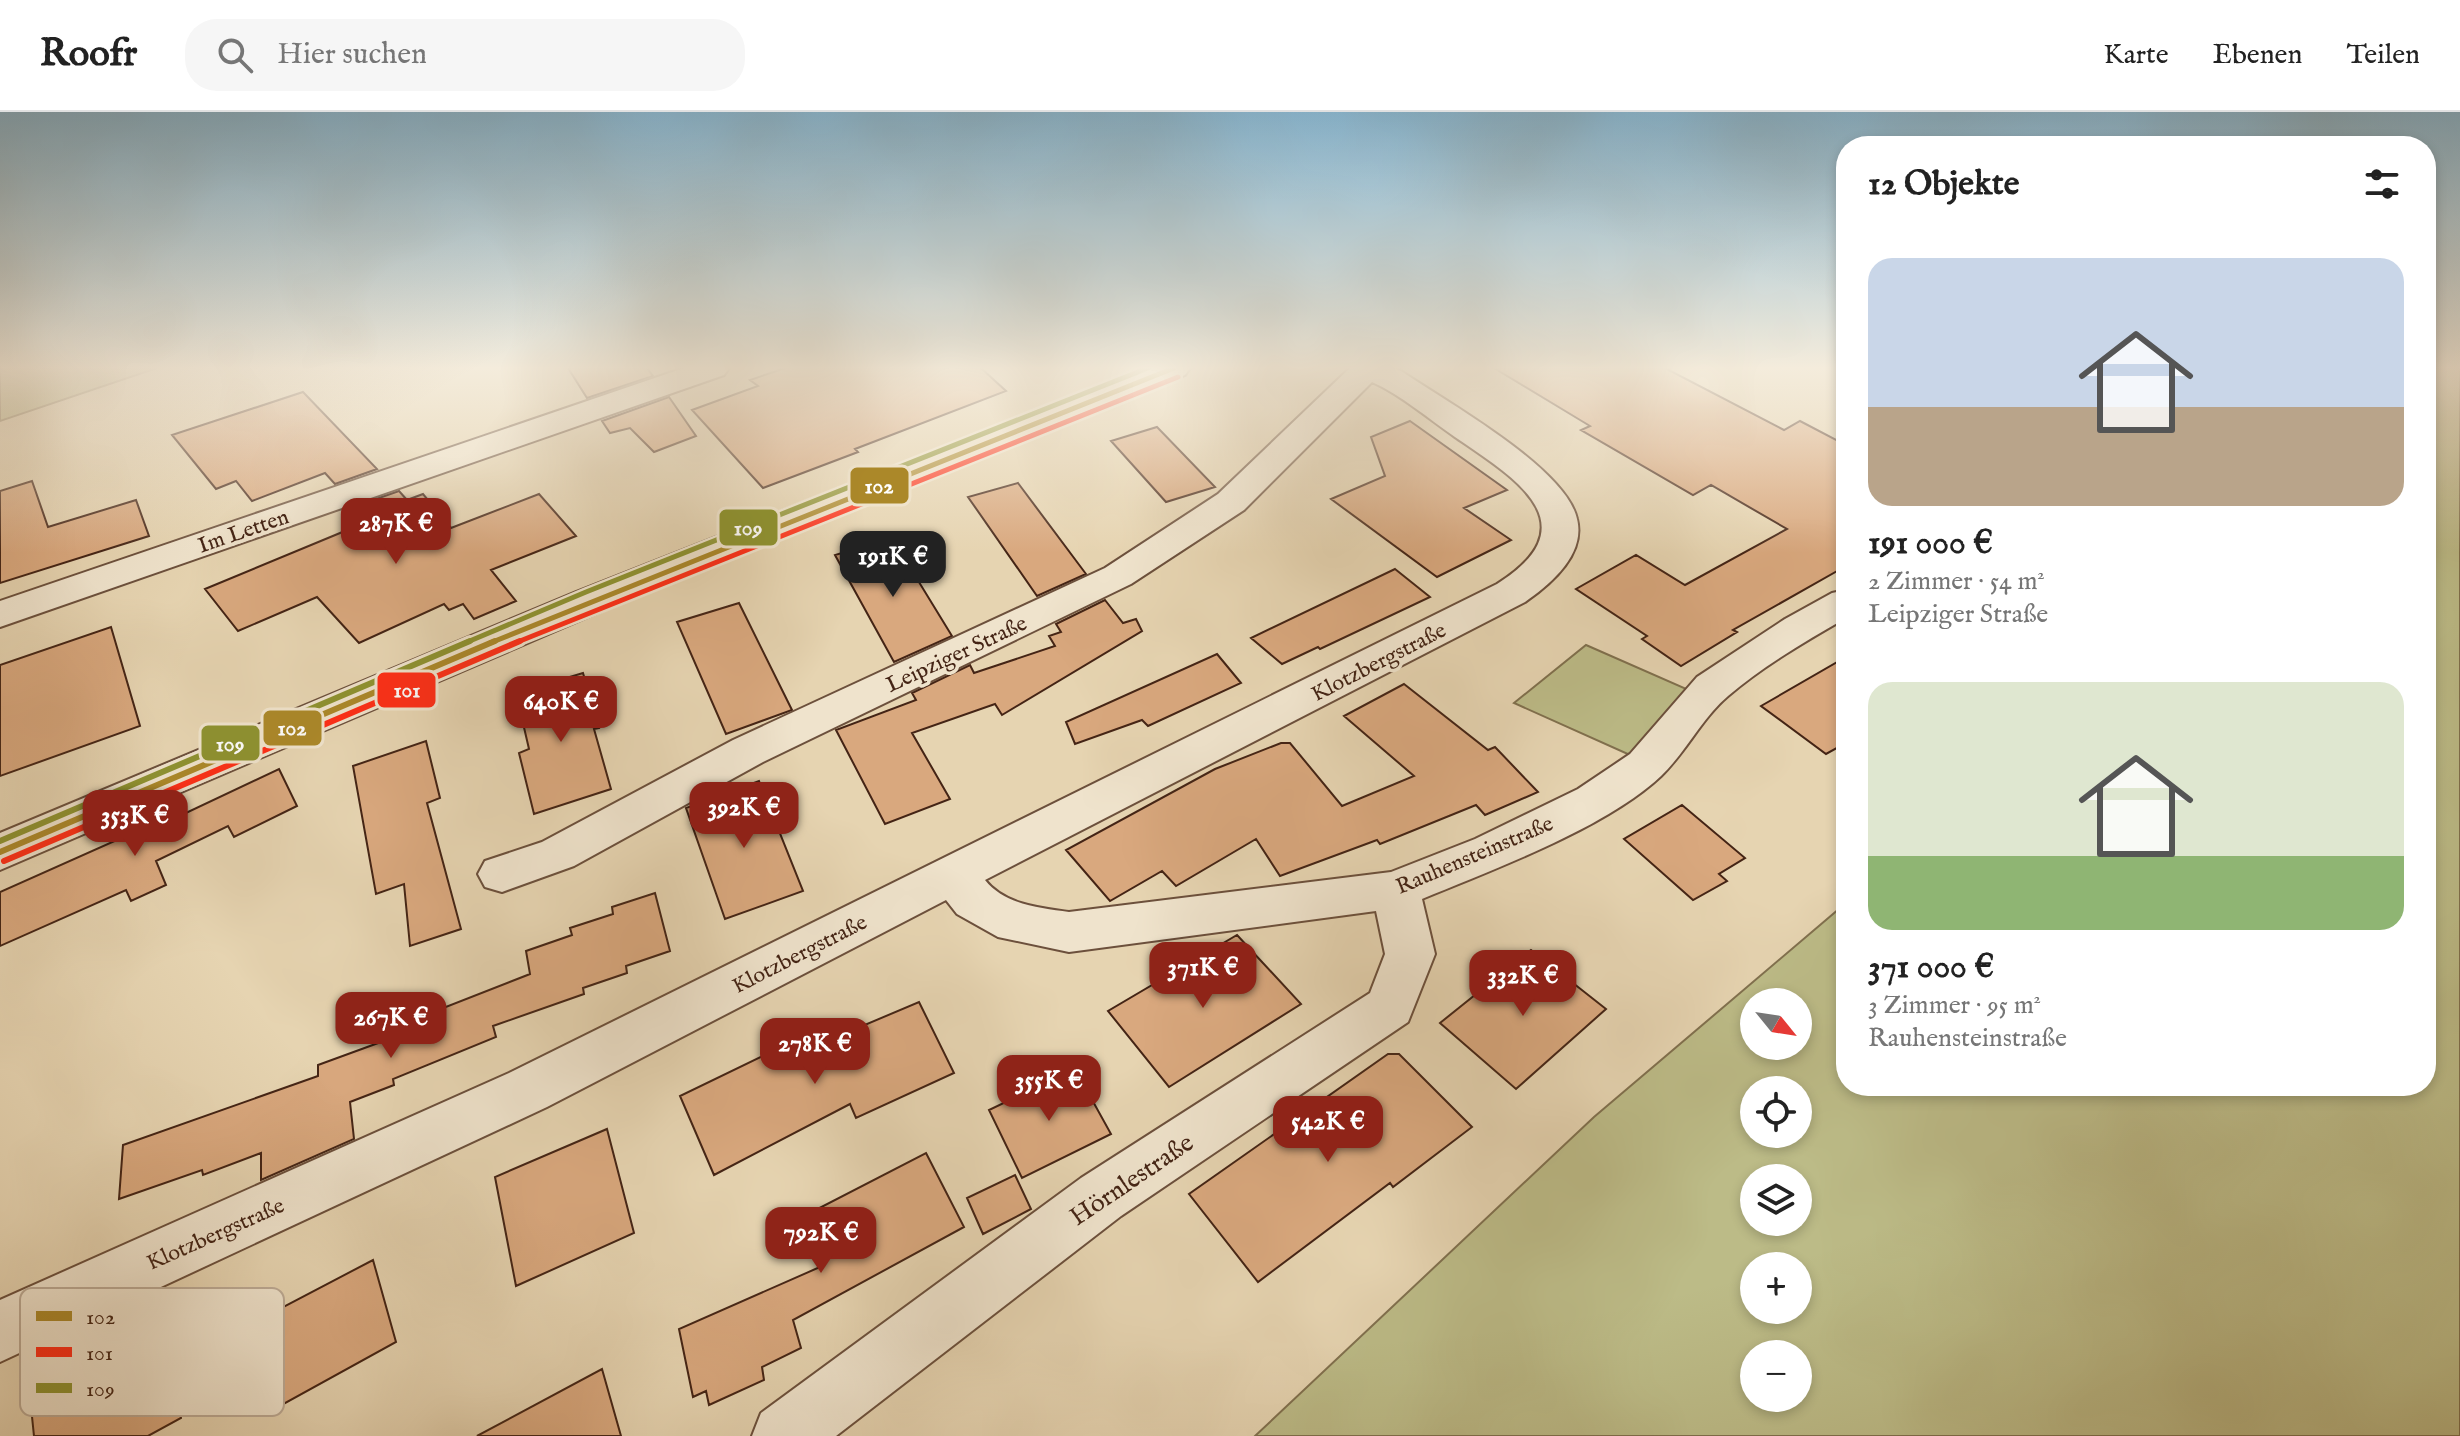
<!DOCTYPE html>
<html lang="de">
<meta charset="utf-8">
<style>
:root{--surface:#fff;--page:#f6f6f6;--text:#222;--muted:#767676;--line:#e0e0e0;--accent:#8f2418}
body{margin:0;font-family:"IM FELL English",serif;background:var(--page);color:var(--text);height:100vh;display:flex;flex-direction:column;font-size:30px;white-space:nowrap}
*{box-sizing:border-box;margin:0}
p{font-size:26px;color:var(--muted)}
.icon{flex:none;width:44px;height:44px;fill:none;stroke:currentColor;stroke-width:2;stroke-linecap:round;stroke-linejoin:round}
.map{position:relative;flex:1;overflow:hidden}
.panel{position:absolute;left:1836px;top:24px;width:600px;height:960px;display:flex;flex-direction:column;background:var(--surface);border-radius:32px;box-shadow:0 4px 12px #0003}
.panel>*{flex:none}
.needle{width:52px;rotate:120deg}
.buttons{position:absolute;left:1740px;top:876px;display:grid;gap:16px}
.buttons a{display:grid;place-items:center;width:72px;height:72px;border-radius:50%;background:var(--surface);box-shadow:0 4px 12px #0003;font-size:40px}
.price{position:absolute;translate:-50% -68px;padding:0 18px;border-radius:16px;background:var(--accent);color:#fff;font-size:26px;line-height:52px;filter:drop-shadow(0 2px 4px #0008)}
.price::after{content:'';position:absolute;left:50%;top:48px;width:24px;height:18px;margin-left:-12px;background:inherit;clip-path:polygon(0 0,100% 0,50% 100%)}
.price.selected{background:#222;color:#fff}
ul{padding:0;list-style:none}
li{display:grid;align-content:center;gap:16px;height:424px;padding:0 32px}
li span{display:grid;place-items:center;height:248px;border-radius:24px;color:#555}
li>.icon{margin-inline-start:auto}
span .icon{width:144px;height:144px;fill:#fffc;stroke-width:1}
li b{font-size:34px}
h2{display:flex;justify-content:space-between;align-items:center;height:96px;padding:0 32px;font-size:34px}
header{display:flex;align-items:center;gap:48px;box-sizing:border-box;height:112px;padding:0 40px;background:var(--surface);border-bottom:2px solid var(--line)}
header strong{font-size:38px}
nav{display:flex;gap:44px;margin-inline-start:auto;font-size:28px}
.search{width:560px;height:72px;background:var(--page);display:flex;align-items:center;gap:20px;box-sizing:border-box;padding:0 28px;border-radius:32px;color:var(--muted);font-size:30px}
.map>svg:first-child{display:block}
</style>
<header>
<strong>Roofr</strong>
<div class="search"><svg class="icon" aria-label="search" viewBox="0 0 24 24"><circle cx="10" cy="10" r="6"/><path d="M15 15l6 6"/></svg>Hier suchen</div>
<nav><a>Karte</a><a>Ebenen</a><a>Teilen</a></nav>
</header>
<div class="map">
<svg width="2460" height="1324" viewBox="0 0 2460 1324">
<rect width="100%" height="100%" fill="#e6d4b1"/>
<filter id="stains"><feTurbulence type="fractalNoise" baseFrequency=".0025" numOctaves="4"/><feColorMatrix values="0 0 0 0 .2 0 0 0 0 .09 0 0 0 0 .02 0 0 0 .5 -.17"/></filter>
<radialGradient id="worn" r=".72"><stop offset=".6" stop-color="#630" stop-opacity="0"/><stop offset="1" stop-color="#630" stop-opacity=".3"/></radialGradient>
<path fill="#bcbb87" stroke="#80704e" stroke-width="2" fill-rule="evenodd" d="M 0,256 L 157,256 L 0,309 Z
M 2426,256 L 2460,256 L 2460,1324 L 1255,1324 L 1594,1005 L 1846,791 L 1846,974 L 2426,974 ZM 1754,890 L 1798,890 L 1798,934 L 1754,934 ZM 1754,978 L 1798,978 L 1798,1022 L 1754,1022 ZM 1754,1066 L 1798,1066 L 1798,1110 L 1754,1110 ZM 1754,1154 L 1798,1154 L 1798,1198 L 1754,1198 ZM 1754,1242 L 1798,1242 L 1798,1286 L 1754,1286 Z
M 1586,533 L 1691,579 L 1630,643 L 1514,591 Z"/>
<path fill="#d9a87e" stroke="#442415" stroke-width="2" d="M 568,256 L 647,256 L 653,264 L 587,286 Z
M 785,256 L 981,256 L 1006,279 L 855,337 L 858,340 L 763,376 L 692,298 L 758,274 L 750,268 Z
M 1494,256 L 1665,256 L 1784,318 L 1800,309 L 1846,333 L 1846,454 L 1733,518 L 1737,520 L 1681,554 L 1642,527 L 1647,524 L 1576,477 L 1636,443 L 1685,473 L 1787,417 L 1711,373 L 1693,383 L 1581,318 L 1590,314 Z
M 303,280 L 377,357 L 335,372 L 325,361 L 252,389 L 236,369 L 216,377 L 172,323 Z
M 669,285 L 696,324 L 654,340 L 630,316 L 610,321 L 602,309 Z
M 1410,309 L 1507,378 L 1464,396 L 1511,428 L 1437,465 L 1331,387 L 1385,364 L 1371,325 Z
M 1157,315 L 1215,375 L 1166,390 L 1111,329 Z
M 32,369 L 48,415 L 136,388 L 149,424 L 0,471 L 0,379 Z
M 1018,371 L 1086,462 L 1037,484 L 968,385 Z
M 399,379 L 407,388 L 423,382 L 451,416 L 539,382 L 576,424 L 491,458 L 516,489 L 474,507 L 463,492 L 449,498 L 444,492 L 359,531 L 317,485 L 238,519 L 205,477 L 369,409 L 356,394 Z
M 892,426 L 952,524 L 894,550 L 835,443 Z
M 1395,457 L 1430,485 L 1320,537 L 1318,535 L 1282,552 L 1251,526 Z
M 1105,488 L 1123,511 L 1136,507 L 1142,519 L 1002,603 L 995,592 L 912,621 L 950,687 L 885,712 L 836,618 L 916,588 L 912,581 L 970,553 L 974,561 L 1055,534 L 1049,524 L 1061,520 L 1056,512 Z
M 739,491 L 792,598 L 726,622 L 677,510 Z
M 111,515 L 140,614 L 0,664 L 0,553 Z
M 1217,542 L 1241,571 L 1148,614 L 1142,608 L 1075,632 L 1066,610 Z
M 1846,545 L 1846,631 L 1826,642 L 1761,594 Z
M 583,561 L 599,616 L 594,617 L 611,677 L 534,702 L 519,641 L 529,637 L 516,581 Z
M 1404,572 L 1488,638 L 1495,635 L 1538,680 L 1485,703 L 1476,693 L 1380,732 L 1377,728 L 1280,764 L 1256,727 L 1176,774 L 1162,759 L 1110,789 L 1066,738 L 1215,657 L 1281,631 L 1290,631 L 1342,694 L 1414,664 L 1344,604 Z
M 426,629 L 440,686 L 427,691 L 461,817 L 410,834 L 404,772 L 376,782 L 353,654 Z
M 279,657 L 297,694 L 234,725 L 228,714 L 156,749 L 166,773 L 131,789 L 126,778 L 0,834 L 0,780 L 184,698 L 186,701 Z
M 759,669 L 803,779 L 725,807 L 686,696 Z
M 1682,693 L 1745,746 L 1719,762 L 1727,769 L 1693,788 L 1624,727 Z
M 655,781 L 670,839 L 626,854 L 627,861 L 583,876 L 584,882 L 493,914 L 496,925 L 393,967 L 394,973 L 350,990 L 354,1027 L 261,1068 L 261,1041 L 203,1063 L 202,1058 L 119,1087 L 123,1033 L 318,964 L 318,953 L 411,919 L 410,909 L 530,862 L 526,839 L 572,823 L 570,816 L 613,802 L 612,795 Z
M 1237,823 L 1301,892 L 1169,975 L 1108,899 Z
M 1531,838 L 1606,897 L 1516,977 L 1440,911 Z
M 919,890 L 954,961 L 856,1006 L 850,992 L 714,1063 L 680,984 L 769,941 L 775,951 Z
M 1388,942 L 1399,942 L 1472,1015 L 1393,1075 L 1390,1071 L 1258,1170 L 1189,1082 Z
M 1075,957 L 1111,1022 L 1022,1066 L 989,998 Z
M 607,1017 L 634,1121 L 516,1174 L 495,1065 Z
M 926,1041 L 964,1115 L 793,1208 L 801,1236 L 762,1255 L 764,1268 L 709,1293 L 706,1279 L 693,1285 L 679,1217 L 820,1155 L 800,1106 Z
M 1015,1063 L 1031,1097 L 983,1122 L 967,1086 Z
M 373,1148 L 396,1230 L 269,1300 L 251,1212 Z
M 165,1215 L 181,1306 L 148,1324 L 34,1324 L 30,1285 Z
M 602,1257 L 621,1324 L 477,1324 Z"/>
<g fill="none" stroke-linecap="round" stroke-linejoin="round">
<defs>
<path id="minor" d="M 684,256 L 729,256 L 724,263 L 0,515 L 0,489 Z
M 1147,256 L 1190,256 L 1185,263 L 604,498 L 0,758 L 0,721 L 576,480 Z
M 1350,256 L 1393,256 L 1401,259 C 1445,289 1566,356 1577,407 C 1586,442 1551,472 1525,490 L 985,768 C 1005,793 1040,796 1069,800 L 1391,760 L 1475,727 L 1578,677 L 1630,642 L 1697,565 L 1785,507 L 1832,481 L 1846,478 L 1846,506 C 1806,529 1763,554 1728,584 C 1702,606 1686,640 1661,664 C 1606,716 1492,758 1422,787 L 1435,842 L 1408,910 L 1121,1104 L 836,1324 L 752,1324 L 761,1301 L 1081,1066 L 1370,881 L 1385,842 L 1376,799 L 1069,840 L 998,825 L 957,802 L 946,788 L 547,995 L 0,1250 L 0,1188 L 509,961 L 1497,472 C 1592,412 1515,366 1455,325 C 1429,307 1401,283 1372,270 L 1244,398 L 1131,472 L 763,650 L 574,754 L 502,780 L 485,775 L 478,762 L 485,749 L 542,730 L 733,628 L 1105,456 L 1218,382 Z"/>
</defs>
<use href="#minor" stroke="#6c503c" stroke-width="4"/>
<use href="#minor" fill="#efe3cc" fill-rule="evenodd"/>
<defs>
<path id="bus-1-far1" d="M 490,531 L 1174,256"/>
<path id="bus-1" d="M 0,740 L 495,529"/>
<path id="bus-2-far1" d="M 515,531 L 1178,265"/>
<path id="bus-2" d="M 4,749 L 520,529"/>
<path id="bus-3-far1" d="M 465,531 L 586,480 L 1148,256"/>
<path id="bus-3" d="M 0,729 L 470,529"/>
</defs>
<use href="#bus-1-far1" stroke="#efe3cc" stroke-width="10"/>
<use href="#bus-1" stroke="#efe3cc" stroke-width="12"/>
<use href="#bus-2-far1" stroke="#efe3cc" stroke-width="10"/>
<use href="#bus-2" stroke="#efe3cc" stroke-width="12"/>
<use href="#bus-3-far1" stroke="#efe3cc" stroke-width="10"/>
<use href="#bus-3" stroke="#efe3cc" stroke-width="12"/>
<use href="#bus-1-far1" stroke="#ab8829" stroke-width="5"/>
<use href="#bus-1" stroke="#ab8829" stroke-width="6"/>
<use href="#bus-2-far1" stroke="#ff2e17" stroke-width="5"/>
<use href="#bus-2" stroke="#ff2e17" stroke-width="6"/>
<use href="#bus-3-far1" stroke="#8e9230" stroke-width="5"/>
<use href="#bus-3" stroke="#8e9230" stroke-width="6"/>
</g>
<linearGradient id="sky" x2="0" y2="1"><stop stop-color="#87b6d1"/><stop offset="0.58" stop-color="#f4ecdc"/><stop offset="1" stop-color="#f4ecdc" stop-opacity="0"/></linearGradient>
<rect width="2460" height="441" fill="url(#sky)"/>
<g text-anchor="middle" stroke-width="7" stroke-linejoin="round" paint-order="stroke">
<g font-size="22" fill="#442415" stroke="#efe3cc">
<text transform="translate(243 418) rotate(-19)" y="8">Im Letten</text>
<text transform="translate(956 541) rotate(-25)" y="8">Leipziger Straße</text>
<text transform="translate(1378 549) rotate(-27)" y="8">Klotzbergstraße</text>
<text transform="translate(1474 742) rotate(-23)" y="8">Rauhensteinstraße</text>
<text transform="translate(799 841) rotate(-27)" y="8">Klotzbergstraße</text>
<text transform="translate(215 1121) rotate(-24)" y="8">Klotzbergstraße</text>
</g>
<g font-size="26" fill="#442415" stroke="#efe3cc">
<text transform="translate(1131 1067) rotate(-34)" y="9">Hörnlestraße</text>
</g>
</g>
<rect x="20" y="1176" width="264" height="128" rx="12" fill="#efe3cc" stroke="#bcaa95" stroke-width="2"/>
<rect x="36" y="1199" width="36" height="10" fill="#ab8829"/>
<rect x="36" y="1235" width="36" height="10" fill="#ff2e17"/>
<rect x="36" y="1271" width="36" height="10" fill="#8e9230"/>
<g font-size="22" fill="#442415">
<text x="86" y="1212">102</text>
<text x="86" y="1248">101</text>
<text x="86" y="1284">109</text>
</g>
<g stroke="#efe3cc" stroke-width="3">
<rect x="849" y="354" width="61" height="39" rx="8" fill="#ab8829"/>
<rect x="718" y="396" width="61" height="39" rx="8" fill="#8e9230"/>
<rect x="376" y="559" width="61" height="38" rx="8" fill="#ff2e17"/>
<rect x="262" y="597" width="61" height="38" rx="8" fill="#ab8829"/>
<rect x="200" y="612" width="61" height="38" rx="8" fill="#8e9230"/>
</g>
<g font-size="22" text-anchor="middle" font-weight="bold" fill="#fff">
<text x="879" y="381">102</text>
<text x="748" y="423">109</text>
<text x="407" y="585">101</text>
<text x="292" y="623">102</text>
<text x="230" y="639">109</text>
</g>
<rect width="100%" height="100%" filter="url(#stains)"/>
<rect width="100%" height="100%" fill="url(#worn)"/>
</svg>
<div class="buttons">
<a><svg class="needle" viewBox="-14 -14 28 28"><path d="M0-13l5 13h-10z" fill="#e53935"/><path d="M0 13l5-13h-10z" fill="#767676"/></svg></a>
<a><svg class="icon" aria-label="locate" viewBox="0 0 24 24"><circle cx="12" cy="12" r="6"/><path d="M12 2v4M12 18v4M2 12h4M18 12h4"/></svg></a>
<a><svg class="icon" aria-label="layers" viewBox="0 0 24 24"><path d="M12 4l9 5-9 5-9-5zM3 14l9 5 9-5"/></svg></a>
<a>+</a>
<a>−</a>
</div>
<b class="price" style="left:396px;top:454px">287K €</b>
<b class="price selected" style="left:893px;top:487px">191K €</b>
<b class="price" style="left:561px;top:632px">640K €</b>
<b class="price" style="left:744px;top:738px">392K €</b>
<b class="price" style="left:135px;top:746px">353K €</b>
<b class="price" style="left:1203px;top:898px">371K €</b>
<b class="price" style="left:1523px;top:906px">332K €</b>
<b class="price" style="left:391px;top:948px">267K €</b>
<b class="price" style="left:815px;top:974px">278K €</b>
<b class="price" style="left:1049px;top:1011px">355K €</b>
<b class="price" style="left:1328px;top:1052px">542K €</b>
<b class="price" style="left:821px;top:1163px">792K €</b>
<section class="panel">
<h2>12 Objekte<svg class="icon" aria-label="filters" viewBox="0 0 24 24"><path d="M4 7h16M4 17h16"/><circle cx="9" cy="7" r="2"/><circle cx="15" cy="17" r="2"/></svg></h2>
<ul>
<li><span style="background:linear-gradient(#c9d6e8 60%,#b9a48a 0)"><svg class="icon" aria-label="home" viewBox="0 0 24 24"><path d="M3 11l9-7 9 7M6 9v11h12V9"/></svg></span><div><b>191 000 €</b><p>2 Zimmer · 54 m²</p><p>Leipziger Straße</p></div></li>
<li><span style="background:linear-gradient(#dfe7d0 70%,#8fb573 0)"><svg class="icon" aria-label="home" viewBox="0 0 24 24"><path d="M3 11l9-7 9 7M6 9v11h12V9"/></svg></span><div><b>371 000 €</b><p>3 Zimmer · 95 m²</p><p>Rauhensteinstraße</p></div></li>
</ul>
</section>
</div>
